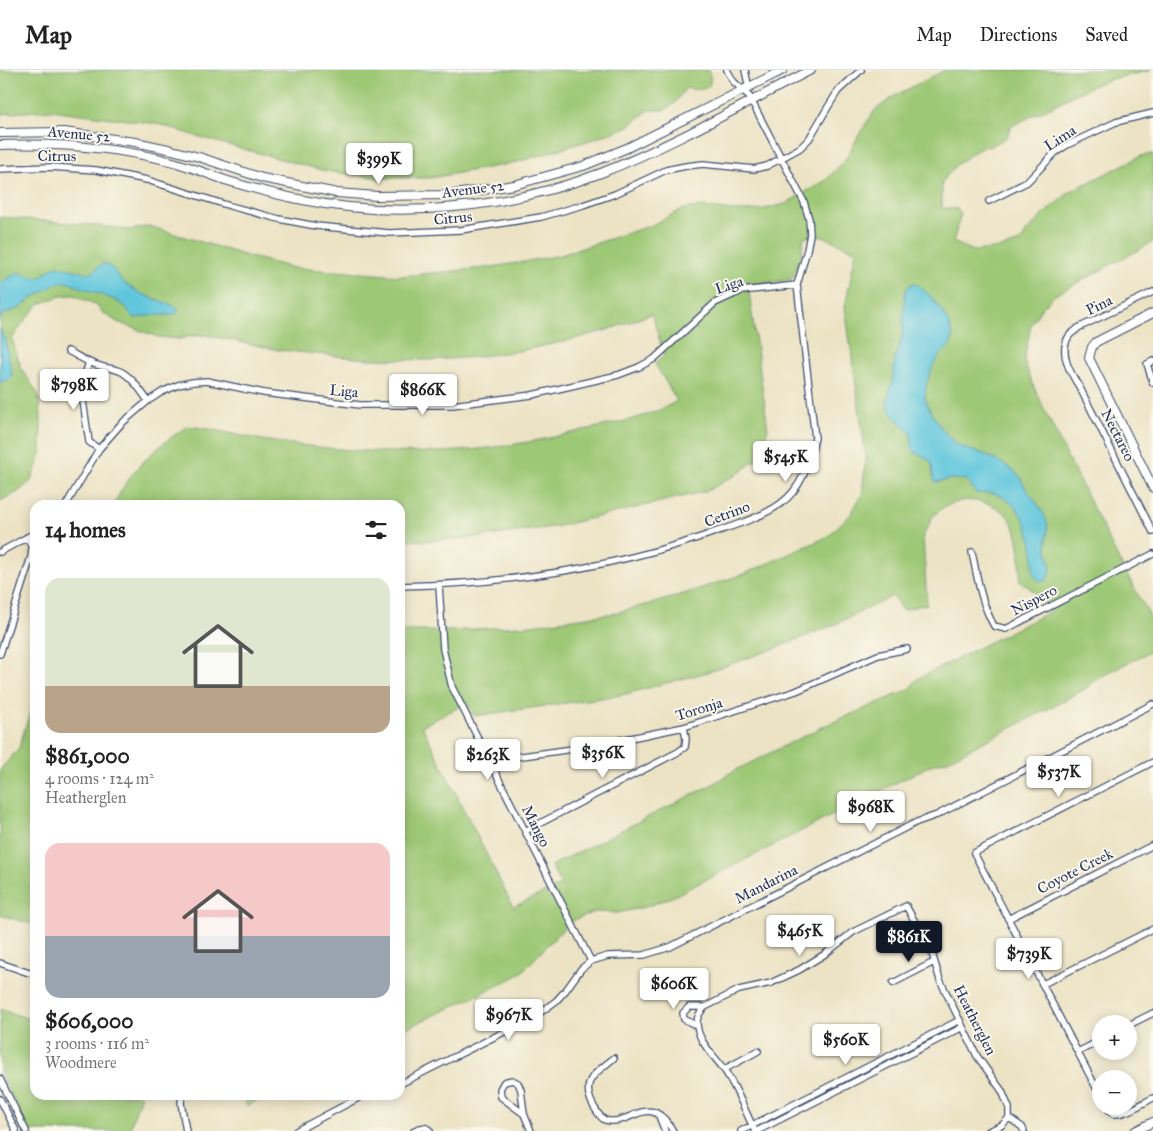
<!DOCTYPE html>
<meta charset="utf-8">
<style>
:root{--surface:#fff;--page:#f6f6f6;--text:#222;--muted:#767676;--line:#e0e0e0;--accent:#111827}
body{margin:0;font-family:"IM FELL Great Primer",serif;background:var(--page);color:var(--text);height:100vh;display:flex;flex-direction:column;font-size:19px;white-space:nowrap}
*{box-sizing:border-box;margin:0}
p{font-size:16px;color:var(--muted)}
.icon{flex:none;width:28px;height:28px;fill:none;stroke:currentColor;stroke-width:2;stroke-linecap:round;stroke-linejoin:round}
.map{position:relative;flex:1;overflow:hidden}
.panel{position:absolute;left:30px;top:430px;width:375px;height:600px;display:flex;flex-direction:column;background:var(--surface);border-radius:15px;box-shadow:0 2px 12px #0003}
.panel>*{flex:none}
.controls{position:absolute;left:1092px;top:945px;display:grid;gap:10px}
.controls a{display:grid;place-items:center;width:45px;height:45px;border-radius:50%;background:var(--surface);box-shadow:0 2px 12px #0003;font-size:25px}
.price{position:absolute;translate:-50% -42px;padding:0 11px;border-radius:5px;background:#fff;color:#222;font-size:16px;line-height:32px;filter:drop-shadow(0 1px 2px #0008)}
.price::after{content:'';position:absolute;left:50%;top:30px;width:15px;height:11px;margin-left:-8px;background:inherit;clip-path:polygon(0 0,100% 0,50% 100%)}
.price.selected{background:var(--accent);color:#fff}
ul{padding:0;list-style:none}
li{display:grid;align-content:center;gap:10px;height:265px;padding:0 15px}
li span{display:grid;place-items:center;height:155px;border-radius:15px;color:#555}
li>.icon{margin-inline-start:auto}
span .icon{width:90px;height:90px;fill:#fffc;stroke-width:1}
li b{font-size:21px}
h2{display:flex;justify-content:space-between;align-items:center;height:60px;padding:0 15px;font-size:21px}
header{display:flex;align-items:center;gap:30px;box-sizing:border-box;height:70px;padding:0 25px;background:var(--surface);border-bottom:1px solid var(--line)}
header strong{font-size:24px}
nav{display:flex;gap:28px;margin-inline-start:auto;font-size:18px}
.map>svg:first-child{display:block}
</style>
<header>
<strong>Map</strong>
<nav><a>Map</a><a>Directions</a><a>Saved</a></nav>
</header>
<div class="map">
<svg width="1153" height="1061" viewBox="0 0 1153 1061">
<rect width="100%" height="100%" fill="#fbf7ec"/>
<filter id="ink" filterUnits="userSpaceOnUse"><feTurbulence type="fractalNoise" baseFrequency=".02" numOctaves="2"/><feDisplacementMap in="SourceGraphic" scale="10" xChannelSelector="R" yChannelSelector="G"/><feConvolveMatrix kernelMatrix="1 2 1 2 8 2 1 2 1" color-interpolation-filters="sRGB"/></filter>
<filter id="wash" filterUnits="userSpaceOnUse"><feTurbulence type="fractalNoise" baseFrequency=".0096" numOctaves="4" result="noise"/><feDisplacementMap in="SourceGraphic" scale="20" xChannelSelector="R" yChannelSelector="G"/><feGaussianBlur stdDeviation="1.12" result="paint"/><feColorMatrix in="noise" values="0 0 0 0 0 0 0 0 0 0 0 0 0 0 0 0 0 1.4 0 .05"/><feComposite in="paint" operator="in"/></filter>
<g filter="url(#wash)">
<rect width="100%" height="100%" fill="#ece3c4"/>
<path fill="#9dc874" stroke="#5c7c69" fill-rule="evenodd" d="M 0,0 L 708,0 C 716,19 703,22 687,18 L 683,22 L 674,34 L 665,40 L 649,40 L 627,57 L 594,69 L 514,93 L 430,108 L 378,108 L 325,101 L 206,69 L 158,54 L 50,40 L 0,44 Z
M 945,0 L 1153,0 L 1112,9 L 1094,15 L 1010,57 L 1008,66 L 990,77 L 983,76 L 956,95 L 942,112 L 942,138 L 958,139 L 961,144 L 953,172 L 974,181 L 1000,178 L 1020,172 L 1028,160 L 1048,140 L 1071,121 L 1141,86 L 1153,84 L 1153,172 L 1055,225 L 1041,239 L 1031,255 L 1024,291 L 1034,317 L 1058,368 L 1120,492 L 1153,552 L 1153,580 L 1100,607 L 1085,619 L 1056,635 L 948,690 L 931,695 L 672,827 L 645,837 L 617,843 L 595,842 L 576,849 L 568,854 L 520,904 L 493,918 L 400,961 L 400,561 L 449,561 L 531,555 L 615,543 L 668,529 L 744,504 L 827,467 L 851,444 L 862,424 L 866,387 L 845,237 L 856,181 L 822,166 L 804,167 L 801,184 L 793,208 L 789,210 L 748,215 L 768,359 L 758,388 L 738,404 L 707,421 L 559,456 L 481,467 L 427,471 L 400,470 L 400,435 L 114,435 C 129,400 157,377 187,356 C 217,359 246,368 276,372 C 329,379 385,384 438,382 C 487,380 536,372 584,360 C 616,353 649,348 677,331 L 655,294 L 664,286 L 652,244 L 604,261 L 562,272 L 519,281 L 475,287 L 432,290 L 366,289 L 279,280 L 206,265 L 191,266 L 179,269 L 158,267 L 117,252 L 102,242 L 97,235 L 74,225 L 61,226 L 39,234 L 22,254 L 12,269 L 21,298 L 38,324 L 41,345 L 41,384 L 31,411 L 18,422 L 0,431 L 0,147 L 94,155 L 130,160 L 149,156 L 247,186 L 294,198 L 401,206 L 485,198 L 523,192 L 561,185 L 652,155 L 683,139 L 699,137 L 735,141 L 760,140 L 785,134 L 826,110 L 845,90 L 861,61 L 875,40 L 896,25 ZM 964,430 C 1018,432 1021,465 1020,511 L 1044,529 L 1049,542 L 917,609 L 910,619 L 824,656 L 728,704 L 713,714 L 551,796 L 561,815 L 513,837 L 422,656 L 467,633 L 474,646 L 622,625 L 708,602 L 771,580 L 836,554 L 893,526 L 902,540 L 927,534 L 923,466 L 933,446 L 945,436 Z
M 35,625 L 35,855 L 0,845 L 0,700 L 19,678 Z
M 0,939 L 35,951 L 35,1025 L 141,1025 L 129,1061 L 29,1061 L 0,1004 Z
M 241,1025 L 267,1025 L 247,1036 Z"/>
<path fill="#5fc6dc" stroke="#3d7a9d" d="M 103,193 C 115,196 117,208 126,214 C 136,221 145,226 155,229 C 163,232 171,234 178,238 L 178,242 L 172,245 L 153,245 L 135,248 L 131,245 L 126,237 L 113,229 L 66,212 L 58,213 L 32,228 L 20,238 L 3,244 L 0,251 L 0,213 C 6,211 9,207 14,204 C 21,200 31,208 39,208 L 52,198 L 58,196 L 90,204 Z
M 913,213 C 927,217 956,255 952,270 C 950,278 940,283 936,291 C 930,300 925,316 925,327 C 926,337 941,358 948,366 C 957,378 967,379 981,383 C 993,388 1011,397 1020,407 C 1022,410 1023,414 1025,417 C 1033,429 1043,438 1047,453 C 1049,461 1045,470 1047,479 C 1049,490 1055,502 1045,511 L 1039,511 L 1034,505 C 1032,497 1034,489 1033,481 C 1030,458 1020,433 996,424 C 989,422 983,424 976,423 L 967,410 L 953,409 L 935,412 L 933,406 L 932,394 L 927,388 L 915,383 L 912,376 L 911,364 L 889,340 L 887,330 L 893,310 L 895,288 L 902,268 L 905,223 L 908,217 Z
M 0,258 L 6,274 L 12,305 C 10,310 5,312 0,312 Z"/>
</g>
<g filter="url(#ink)">
<g fill="none" stroke-linecap="round" stroke-linejoin="round">
<defs>
<path id="street" d="M 745,0 L 749,19
M 0,99 L 49,97 L 96,100 L 147,110 L 230,136 L 279,149 L 316,156 L 389,163 L 461,160 L 541,147 L 583,135 L 615,124 L 666,100 L 686,96 L 703,94 L 754,99 L 767,96 L 800,78 L 809,69 L 828,37 L 838,21 L 861,0
M 989,131 L 1027,112 L 1055,83 L 1067,75 L 1116,52 L 1153,43
M 1153,222 L 1078,258 C 1076,261 1071,263 1069,266 C 1058,283 1071,304 1080,318 L 1153,462
M 68,281 C 78,286 88,293 100,296 C 109,299 117,298 125,304 C 135,311 141,321 148,331
M 1153,291 L 1147,294 L 1153,313
M 89,292 L 81,317 L 89,372 L 99,379
M 66,435 L 99,379 L 121,354 L 148,331 L 162,322 L 178,315 L 193,312 L 207,311 L 264,323 L 360,335 L 452,335 L 532,325 L 618,305 L 639,297 L 654,289 L 715,233 L 741,221 L 797,215
M 0,482 L 35,463
M 972,482 C 977,507 981,533 994,556 L 1006,559 L 1153,484
M 439,515 L 443,579 L 452,617 L 591,891
M 400,516 C 504,514 608,499 707,465 C 729,457 761,448 780,434 C 802,419 809,393 815,368 L 797,215 L 807,180 L 810,164 L 809,149 L 804,132 L 749,26 L 734,12 L 727,0
M 0,584 L 31,487 L 32,478 L 27,467
M 491,696 L 515,687 L 587,677 L 684,657 L 796,621 L 878,585 L 907,579
M 525,761 L 678,682 L 685,677 L 686,669 L 684,657
M 1008,849 L 1153,775
M 0,893 L 35,905
M 893,913 L 934,892
M 1043,914 L 1153,859
M 1129,955 L 1153,943
M 697,956 L 684,949 L 683,943 L 689,937 L 705,937
M 1078,982 L 1101,970
M 614,988 C 596,1003 580,1010 593,1035 C 596,1040 599,1047 605,1050 C 630,1058 649,1019 673,1061
M 725,999 L 758,981
M 0,1009 L 26,1061
M 400,1014 L 534,947 L 556,931 L 566,920 L 581,899 L 591,891 L 608,886 L 644,885 L 670,877 L 917,752 L 937,745 L 1153,634
M 182,1025 L 181,1033 L 186,1061
M 1101,1027 L 974,783 L 1153,692
M 0,1029 L 16,1061
M 1106,1036 L 1113,1044 C 1126,1045 1141,1034 1153,1028
M 524,1044 L 501,1027 L 500,1019 L 504,1012 L 512,1010 L 518,1013 L 521,1020 L 524,1044 L 531,1061
M 659,1046 L 665,1061
M 1009,1048 L 1022,1057 L 1024,1061
M 296,1061 L 364,1025
M 414,1061 C 419,1057 426,1056 430,1061
M 741,1061 L 960,950
M 755,1061 C 745,1041 737,1019 725,1001 C 716,987 698,973 697,954 C 696,947 700,942 705,937 L 739,920 L 771,913 L 799,900 L 825,884 L 853,862 L 906,836 L 931,880 L 940,910 L 977,986 L 1002,1021 L 1009,1038 L 1009,1048
M 757,1061 L 963,957
M 989,1061 L 1002,1055 L 1009,1048"/>
<path id="secondary" d="M 0,63 L 64,62 L 135,72 L 168,79 L 199,87 L 262,108 L 337,123 L 377,126 L 448,125 L 514,115 L 583,96 L 627,78 L 783,0
M 0,75 C 58,73 117,77 173,92 C 191,97 208,104 225,110 C 251,118 277,125 303,130 C 399,150 510,138 601,103 C 673,75 742,35 811,0
M 1153,243 L 1096,272 L 1092,277 L 1089,288 L 1153,418
M 1135,1061 L 1153,1052"/>
</defs>
<use href="#street" stroke="#3a4a6d" stroke-width="8"/>
<use href="#secondary" stroke="#3a4a6d" stroke-width="10"/>
<use href="#street" stroke="#fff" stroke-width="5.5"/>
<use href="#secondary" stroke="#fff" stroke-width="8"/>
</g>
</g>
<g text-anchor="middle" stroke-width="4" stroke-linejoin="round" paint-order="stroke">
<g font-size="15" fill="#1b2f5e" stroke="#fbf7ec">
<text transform="translate(79 64) rotate(5)" y="5">Avenue 52</text>
<text transform="translate(1060 68) rotate(-33)" y="5">Lima</text>
<text transform="translate(57 86) rotate(1)" y="5">Citrus</text>
<text transform="translate(473 119) rotate(-7)" y="5">Avenue 52</text>
<text transform="translate(453 148) rotate(-5)" y="5">Citrus</text>
<text transform="translate(729 215) rotate(-19)" y="5">Liga</text>
<text transform="translate(1099 235) rotate(-26)" y="5">Pina</text>
<text transform="translate(344 321) rotate(5)" y="5">Liga</text>
<text transform="translate(1118 365) rotate(63)" y="5">Nectareo</text>
<text transform="translate(727 444) rotate(-21)" y="5">Cetrino</text>
<text transform="translate(1034 530) rotate(-27)" y="5">Nispero</text>
<text transform="translate(699 639) rotate(-17)" y="5">Toronja</text>
<text transform="translate(536 756) rotate(63)" y="5">Mango</text>
<text transform="translate(1075 801) rotate(-27)" y="5">Coyote Creek</text>
<text transform="translate(766 814) rotate(-27)" y="5">Mandarina</text>
<text transform="translate(975 950) rotate(63)" y="5">Heatherglen</text>
</g>
</g>
</svg>
<div class="controls">
<a>+</a>
<a>−</a>
</div>
<b class="price" style="left:379px;top:115px">$399K</b>
<b class="price" style="left:74px;top:341px">$798K</b>
<b class="price" style="left:423px;top:346px">$866K</b>
<b class="price" style="left:786px;top:413px">$545K</b>
<b class="price" style="left:603px;top:709px">$356K</b>
<b class="price" style="left:488px;top:711px">$263K</b>
<b class="price" style="left:1059px;top:728px">$537K</b>
<b class="price" style="left:871px;top:763px">$968K</b>
<b class="price" style="left:800px;top:887px">$465K</b>
<b class="price selected" style="left:909px;top:893px">$861K</b>
<b class="price" style="left:1029px;top:910px">$739K</b>
<b class="price" style="left:674px;top:940px">$606K</b>
<b class="price" style="left:509px;top:971px">$967K</b>
<b class="price" style="left:846px;top:996px">$560K</b>
<section class="panel">
<h2>14 homes<svg class="icon" aria-label="filters" viewBox="0 0 24 24"><path d="M4 7h16M4 17h16"/><circle cx="9" cy="7" r="2"/><circle cx="15" cy="17" r="2"/></svg></h2>
<ul>
<li><span style="background:linear-gradient(#dfe7d0 70%,#b9a48a 0)"><svg class="icon" aria-label="home" viewBox="0 0 24 24"><path d="M3 11l9-7 9 7M6 9v11h12V9"/></svg></span><div><b>$861,000</b><p>4 rooms · 124 m²</p><p>Heatherglen</p></div></li>
<li><span style="background:linear-gradient(#f6c9c9 60%,#9aa5b1 0)"><svg class="icon" aria-label="home" viewBox="0 0 24 24"><path d="M3 11l9-7 9 7M6 9v11h12V9"/></svg></span><div><b>$606,000</b><p>3 rooms · 116 m²</p><p>Woodmere</p></div></li>
</ul>
</section>
</div>
